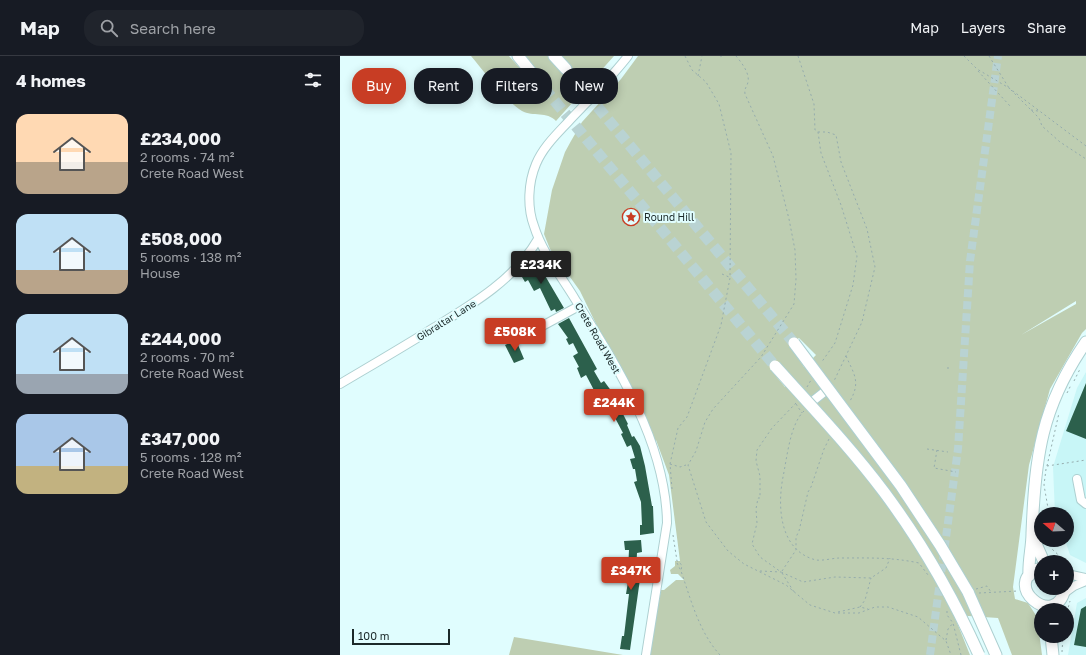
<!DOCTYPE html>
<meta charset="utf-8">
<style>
:root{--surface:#171b24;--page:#20242c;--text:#f1f3f6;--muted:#9ea1a6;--line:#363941;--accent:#c83d24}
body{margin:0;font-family:"Golos Text",sans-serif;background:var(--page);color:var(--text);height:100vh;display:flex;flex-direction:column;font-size:15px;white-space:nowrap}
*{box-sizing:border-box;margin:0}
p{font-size:13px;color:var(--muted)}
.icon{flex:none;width:22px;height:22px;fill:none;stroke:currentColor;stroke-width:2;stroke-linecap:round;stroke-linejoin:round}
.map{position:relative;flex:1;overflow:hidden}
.sheet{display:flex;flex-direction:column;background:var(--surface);width:340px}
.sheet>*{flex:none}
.top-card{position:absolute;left:12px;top:12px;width:380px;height:36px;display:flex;gap:8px}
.needle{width:26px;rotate:289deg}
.tools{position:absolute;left:694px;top:451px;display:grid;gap:8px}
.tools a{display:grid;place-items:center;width:40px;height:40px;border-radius:50%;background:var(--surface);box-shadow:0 2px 10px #0003;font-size:20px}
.scale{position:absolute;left:12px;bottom:10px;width:98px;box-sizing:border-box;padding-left:4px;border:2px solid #1b2929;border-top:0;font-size:11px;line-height:14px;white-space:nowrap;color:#1b2929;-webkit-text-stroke:3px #e0fdfe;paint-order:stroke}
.price{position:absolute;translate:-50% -34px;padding:0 9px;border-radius:4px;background:var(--accent);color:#fff;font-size:13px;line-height:26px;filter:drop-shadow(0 1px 2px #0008)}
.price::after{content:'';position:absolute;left:50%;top:24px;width:12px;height:9px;margin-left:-6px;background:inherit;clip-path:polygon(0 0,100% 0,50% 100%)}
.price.on{background:#222;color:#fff}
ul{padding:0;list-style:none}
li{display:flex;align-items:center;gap:12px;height:100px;padding:0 16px}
li span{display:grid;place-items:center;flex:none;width:112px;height:80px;border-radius:12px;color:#555}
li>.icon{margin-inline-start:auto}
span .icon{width:48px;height:48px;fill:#fffc;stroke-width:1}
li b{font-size:17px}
h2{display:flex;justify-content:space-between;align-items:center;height:48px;padding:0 16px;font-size:17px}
.chip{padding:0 14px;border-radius:16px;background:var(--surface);box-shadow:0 2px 10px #0003;font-size:14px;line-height:36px}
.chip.on{background:var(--accent);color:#fff}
header{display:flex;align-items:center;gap:24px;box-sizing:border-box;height:56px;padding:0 20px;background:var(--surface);border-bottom:1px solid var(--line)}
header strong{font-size:19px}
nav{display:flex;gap:22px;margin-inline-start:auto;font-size:14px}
.search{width:280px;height:36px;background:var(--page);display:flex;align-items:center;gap:10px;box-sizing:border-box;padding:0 14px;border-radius:16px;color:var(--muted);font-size:15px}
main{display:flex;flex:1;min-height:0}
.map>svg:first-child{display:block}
</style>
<header>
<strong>Map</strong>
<div class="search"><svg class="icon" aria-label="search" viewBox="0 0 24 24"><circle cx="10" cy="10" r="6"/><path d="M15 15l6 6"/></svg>Search here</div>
<nav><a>Map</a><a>Layers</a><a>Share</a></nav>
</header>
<main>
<section class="sheet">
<h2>4 homes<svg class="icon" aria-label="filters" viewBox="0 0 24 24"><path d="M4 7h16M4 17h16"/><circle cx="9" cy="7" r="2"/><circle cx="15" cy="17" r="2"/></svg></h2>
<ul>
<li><span style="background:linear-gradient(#ffd9b3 60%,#b9a48a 0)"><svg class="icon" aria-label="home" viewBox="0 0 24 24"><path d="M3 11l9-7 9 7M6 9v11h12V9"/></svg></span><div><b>£234,000</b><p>2 rooms · 74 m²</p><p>Crete Road West</p></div></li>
<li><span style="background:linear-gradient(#bfe0f5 70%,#b9a48a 0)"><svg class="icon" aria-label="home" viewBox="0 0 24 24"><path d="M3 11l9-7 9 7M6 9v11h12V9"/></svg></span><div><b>£508,000</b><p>5 rooms · 138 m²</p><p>House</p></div></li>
<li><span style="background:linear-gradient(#bfe0f5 75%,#9aa5b1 0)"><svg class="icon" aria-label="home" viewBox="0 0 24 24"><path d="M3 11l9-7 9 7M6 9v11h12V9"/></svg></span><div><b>£244,000</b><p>2 rooms · 70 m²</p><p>Crete Road West</p></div></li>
<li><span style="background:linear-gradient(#a9c7e8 65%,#c2b280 0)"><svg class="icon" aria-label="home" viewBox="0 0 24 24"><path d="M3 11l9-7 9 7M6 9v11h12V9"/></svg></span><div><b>£347,000</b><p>5 rooms · 128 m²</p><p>Crete Road West</p></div></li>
</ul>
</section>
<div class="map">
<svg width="746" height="599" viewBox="0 0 746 599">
<rect width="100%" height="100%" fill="#e0fdfe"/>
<path fill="#c8f6f7" d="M 746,316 L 746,507 L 730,499 L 725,484 L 727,484 L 727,458 L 715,458 L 713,411 L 737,332 Z
M 746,542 L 746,599 L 728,599 L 737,547 Z"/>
<path fill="#beceb2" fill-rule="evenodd" d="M 131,0 L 169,0 L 195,29 L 184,0 L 210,0 L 229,11 L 222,0 L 274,0 L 216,65 C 207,55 193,61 182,55 C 165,45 144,15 131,0 Z
M 298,0 L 746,0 L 746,273 L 742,277 L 710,333 L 689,409 L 673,531 L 675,543 L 688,547 L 697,561 L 702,599 L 672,599 L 658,562 L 614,559 L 630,599 L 309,599 L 321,534 L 324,534 L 336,524 L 344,524 L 338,518 L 331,518 L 330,514 L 335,510 L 335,505 L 340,505 L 329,419 L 316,384 L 314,387 L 240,235 L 210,193 L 204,178 L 212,134 L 225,96 L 231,85 L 242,66 L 281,23 ZM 736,245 L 736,248 L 681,279 ZM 459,282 L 476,299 L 464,311 L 449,289 ZM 437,306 L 438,306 L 454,323 L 445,331 L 430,313 Z
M 174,581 L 283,599 L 169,599 Z"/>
<path fill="#2c604c" d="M 197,206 L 224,252 L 216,256 L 215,253 L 211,255 L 200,232 L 194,235 L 188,224 L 185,226 L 179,216 L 188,207 L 192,209 Z
M 229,262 L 257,313 L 254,315 L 261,327 L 264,325 L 272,336 L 288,368 L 287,369 L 292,381 L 294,380 L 300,390 L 305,410 L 312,450 L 313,450 L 314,477 L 300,479 L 300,469 L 302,469 L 301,446 L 294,426 L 297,425 L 295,413 L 293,413 L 290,403 L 295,402 L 291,389 L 287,391 L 281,378 L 283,377 L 273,358 L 265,346 L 263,347 L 258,337 L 256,338 L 246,319 L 241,322 L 237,312 L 239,311 L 233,300 L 238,297 L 233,287 L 229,289 L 226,283 L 228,282 L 218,268 Z
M 176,284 L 184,303 L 174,307 L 165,289 Z
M 746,327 L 746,383 L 726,375 Z
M 301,484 L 302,496 L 297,497 L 296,515 L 301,516 L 290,594 L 280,593 L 282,580 L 284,580 L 289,538 L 286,538 L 288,526 L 284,526 L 286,514 L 288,514 L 289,494 L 285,494 L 284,485 Z
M 746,550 L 746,591 L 734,589 L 741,553 Z"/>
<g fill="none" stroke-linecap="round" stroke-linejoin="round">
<path stroke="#b9d3d3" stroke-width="8" stroke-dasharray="8 4" stroke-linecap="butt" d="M 590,599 L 618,393 L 630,205 L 658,0"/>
<path stroke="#b9d3d3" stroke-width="11" stroke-dasharray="11 5.5" stroke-linecap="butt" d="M 226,13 L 454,287
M 204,32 L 435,310"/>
<defs>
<path id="minor" d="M 288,0 C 270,23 249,44 229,65 C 217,78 203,91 196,108 C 188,127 187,151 194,170 C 202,196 221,220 235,243 C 277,310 326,387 327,467 L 306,599
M 193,275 L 239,250
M 0,328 C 32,309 63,291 95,271 C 133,248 175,223 198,183
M 469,348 L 488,333
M 737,423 L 741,444 L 746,448
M 727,518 L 746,522
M 723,538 L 734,530 L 746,525"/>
<path id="highway" d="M 178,0 L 204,32
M 214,0 L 226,13
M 693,481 L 704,506
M 701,512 C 658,526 716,577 725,532
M 689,520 C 688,505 692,492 692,477 C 695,401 701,351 746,286
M 628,536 L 656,599
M 711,580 L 713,599"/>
</defs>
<use href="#minor" stroke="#add0d1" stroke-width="10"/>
<use href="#highway" stroke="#add0d1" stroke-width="13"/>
<path stroke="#95acad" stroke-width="1" stroke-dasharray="2 3" stroke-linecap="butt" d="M 380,0 L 382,0
M 396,0 C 401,6 410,17 408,26 C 407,31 404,32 405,38 L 433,100 L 449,163 L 455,194 L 456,223 L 454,248 L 421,301 L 373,353 L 365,366 L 356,395 L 348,409 L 366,466 L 388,495 L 404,508 L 446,529 L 470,549 L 495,557 L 519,557 L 535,551 L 548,551 L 578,561 L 606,585 L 611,599
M 458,0 L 474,48 L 475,74 L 478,76 L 481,97 L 501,149 L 517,200 L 513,229 L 495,287 L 481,307
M 624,0 L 637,13 L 669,32 L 746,90
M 649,0 L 669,32
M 638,15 L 670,50
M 358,20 L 362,0
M 671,34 L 699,62 L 702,70 L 720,86 L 746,103
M 691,54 L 698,55
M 478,76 L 487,76 L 496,79 L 501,106 L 527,173 L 535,211 L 522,266 L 494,325
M 382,218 L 389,221
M 506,300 C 514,318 521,326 510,345
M 608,311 L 608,316
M 734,325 L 740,313
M 467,331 L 471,324
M 727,337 L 731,329
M 456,347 L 432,372 L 417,394 L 416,405 L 420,420 L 420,442 L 418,442 L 416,453 L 417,467 L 412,488 L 420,501 L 441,516 L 463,526 L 495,521 L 531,522 L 546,512 L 550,502
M 456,348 L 462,357
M 464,355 C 450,368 447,402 443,421 C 437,452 440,495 476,504 C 483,505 493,502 500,502 C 528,502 551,501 579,507 L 588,519
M 587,393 L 608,396
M 597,394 L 594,412 L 616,416
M 330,408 L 340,411 L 346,409
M 707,410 L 719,357
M 707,410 L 746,404
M 706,413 L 704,429 L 709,458
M 332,433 L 330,408 L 338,372 L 347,361 L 381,269 L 390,222 L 391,97 L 379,48 L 366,26 L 352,14 L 345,0
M 333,479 L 337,505 L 342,509 L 341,515 C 351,544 359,576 380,599
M 709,484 L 712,493 L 726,506
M 337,507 L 341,515
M 727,507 L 732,511
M 420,515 L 441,516
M 442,515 L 456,494 L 456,481 L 459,475 L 468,436 L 471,431 L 484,393 L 489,383
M 442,517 L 454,536
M 636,533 L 647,530 L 651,536
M 639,537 L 678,535
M 520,551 L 525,544 L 531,522
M 607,555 L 607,559 L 613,567 L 621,599
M 498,556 L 520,551 L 528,553
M 727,556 L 730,545
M 606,584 L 608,573 L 613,567
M 722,596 L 723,580"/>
<use href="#minor" stroke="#fff" stroke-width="8"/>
<use href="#highway" stroke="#fff" stroke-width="11"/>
<defs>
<path id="highway-bridge" d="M 454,287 L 561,430 L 600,489 L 628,536
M 435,310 C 472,351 511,392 544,436 C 582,487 613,541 639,599"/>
</defs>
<use href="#highway-bridge" stroke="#add0d1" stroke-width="13" stroke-linecap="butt"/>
<use href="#highway-bridge" stroke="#fff" stroke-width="11"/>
</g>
<defs>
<symbol id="sight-ring" viewBox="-11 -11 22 22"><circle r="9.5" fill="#e0fdfe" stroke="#c83d24" stroke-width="1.5"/><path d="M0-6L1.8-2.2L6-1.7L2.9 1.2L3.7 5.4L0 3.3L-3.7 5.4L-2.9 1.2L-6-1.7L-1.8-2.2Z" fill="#c83d24"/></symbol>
</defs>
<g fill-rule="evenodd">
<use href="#sight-ring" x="281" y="151" width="20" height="20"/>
</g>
<g text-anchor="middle" stroke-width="4" stroke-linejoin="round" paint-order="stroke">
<g font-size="10" fill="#1b2929" stroke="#e0fdfe" text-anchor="start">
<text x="304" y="165">Round Hill</text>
</g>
<g font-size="10" fill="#1b2929" stroke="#e0fdfe">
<text transform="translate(106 264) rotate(-32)" y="4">Gibraltar Lane</text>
<text transform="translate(258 282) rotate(60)" y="4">Crete Road West</text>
</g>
</g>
</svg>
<div class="tools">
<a><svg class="needle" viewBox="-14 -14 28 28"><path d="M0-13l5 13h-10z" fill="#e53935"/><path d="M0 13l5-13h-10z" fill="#9ea1a6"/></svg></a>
<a>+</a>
<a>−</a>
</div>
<div class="scale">100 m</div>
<b class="price on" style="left:201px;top:229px">£234K</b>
<b class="price" style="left:175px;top:296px">£508K</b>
<b class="price" style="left:274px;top:367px">£244K</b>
<b class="price" style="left:291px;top:535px">£347K</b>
<div class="top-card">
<a class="chip on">Buy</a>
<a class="chip">Rent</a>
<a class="chip">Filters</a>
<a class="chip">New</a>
</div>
</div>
</main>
